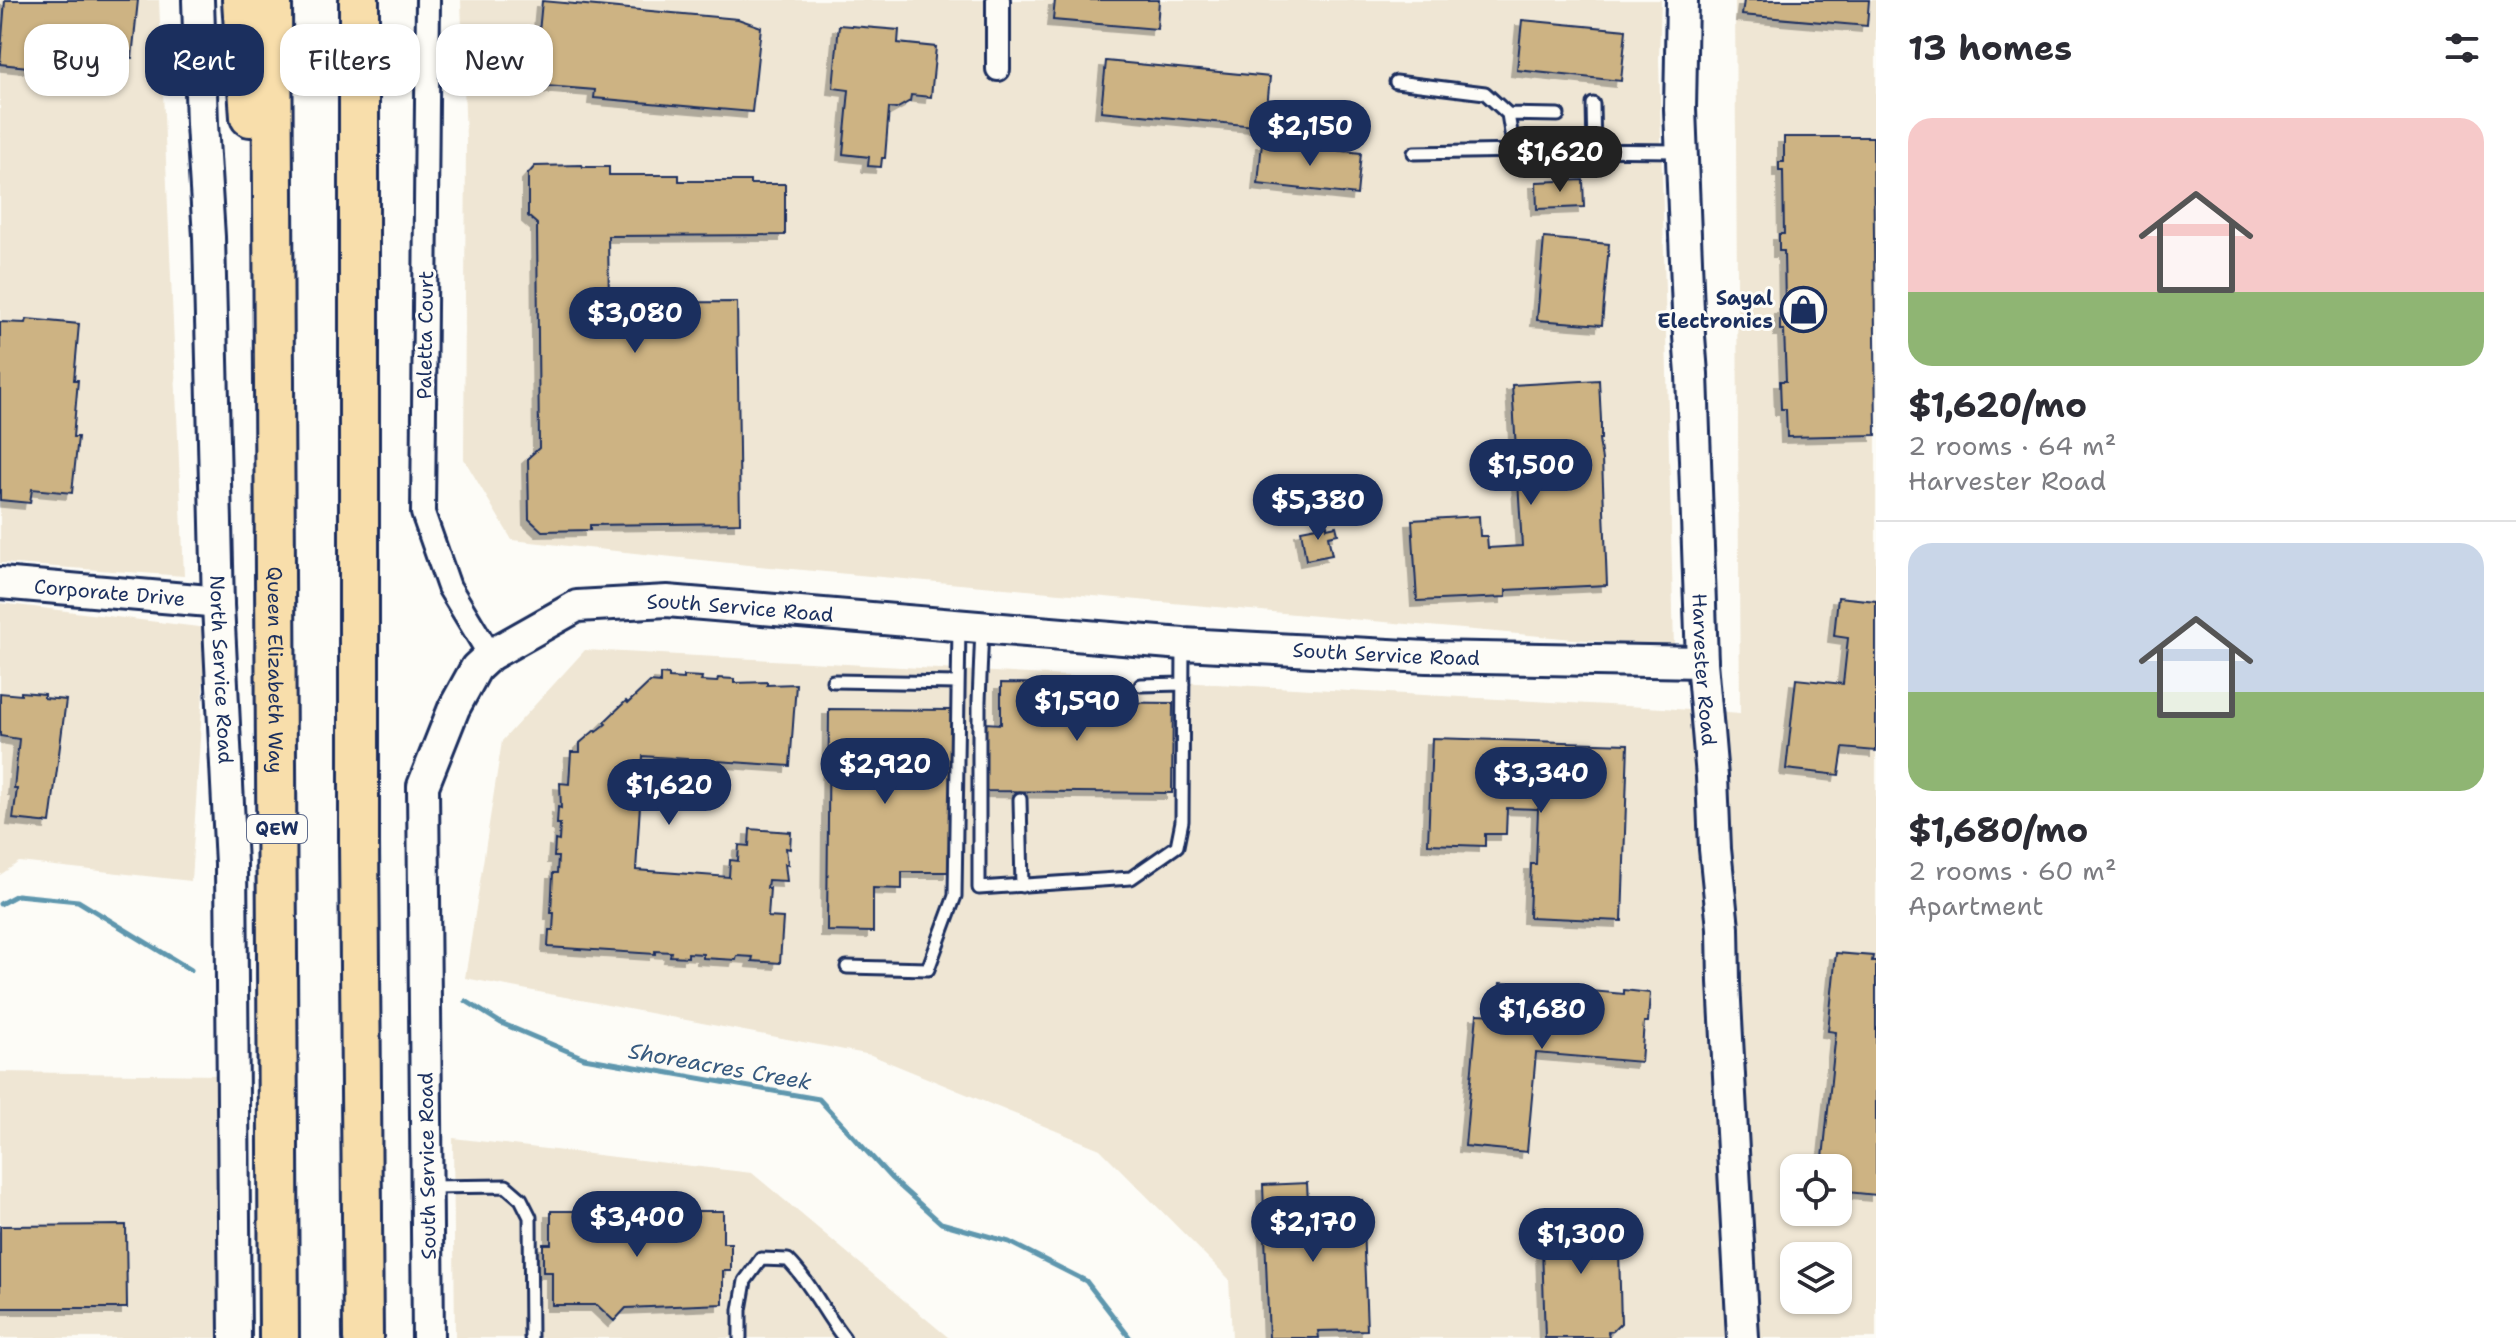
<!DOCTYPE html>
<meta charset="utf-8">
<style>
:root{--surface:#fff;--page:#f2f2f3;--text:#2b2b33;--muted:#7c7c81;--line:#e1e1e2;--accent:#1b2f5e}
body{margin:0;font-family:"Shantell Sans",sans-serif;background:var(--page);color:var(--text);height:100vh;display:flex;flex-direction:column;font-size:30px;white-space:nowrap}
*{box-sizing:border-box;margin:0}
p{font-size:26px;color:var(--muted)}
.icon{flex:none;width:44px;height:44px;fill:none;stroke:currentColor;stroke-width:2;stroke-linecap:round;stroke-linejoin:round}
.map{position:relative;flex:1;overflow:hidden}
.drawer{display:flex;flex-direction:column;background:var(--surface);width:640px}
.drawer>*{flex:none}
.banner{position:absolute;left:24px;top:24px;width:760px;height:72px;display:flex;gap:16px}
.controls{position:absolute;left:1780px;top:1154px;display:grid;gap:16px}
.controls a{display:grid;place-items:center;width:72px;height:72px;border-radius:16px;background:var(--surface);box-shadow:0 2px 6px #0004;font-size:40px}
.price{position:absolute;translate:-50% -68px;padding:0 18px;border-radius:28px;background:var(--accent);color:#fff;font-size:26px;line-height:52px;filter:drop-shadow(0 2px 4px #0008)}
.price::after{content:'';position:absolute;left:50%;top:48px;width:24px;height:18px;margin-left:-12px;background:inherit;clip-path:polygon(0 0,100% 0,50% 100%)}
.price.current{background:#222;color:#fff}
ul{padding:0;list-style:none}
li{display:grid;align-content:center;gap:16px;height:424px;padding:0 32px}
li+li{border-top:2px solid var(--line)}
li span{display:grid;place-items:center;height:248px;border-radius:24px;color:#555}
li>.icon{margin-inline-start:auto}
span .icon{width:144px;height:144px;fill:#fffc;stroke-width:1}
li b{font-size:34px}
h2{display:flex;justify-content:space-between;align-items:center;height:96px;padding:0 32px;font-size:34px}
.chip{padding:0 28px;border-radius:24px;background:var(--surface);box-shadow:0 2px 6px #0004;font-size:28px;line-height:72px}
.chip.current{background:var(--accent);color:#fff}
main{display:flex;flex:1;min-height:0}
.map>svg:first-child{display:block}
</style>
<main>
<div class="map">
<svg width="1876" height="1338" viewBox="0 0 1876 1338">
<defs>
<filter id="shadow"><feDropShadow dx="-6" dy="6" stdDeviation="0" flood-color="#0004"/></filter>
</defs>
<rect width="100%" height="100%" fill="#fdfcf7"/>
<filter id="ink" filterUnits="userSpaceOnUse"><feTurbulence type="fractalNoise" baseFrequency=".0125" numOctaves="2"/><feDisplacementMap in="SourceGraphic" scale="16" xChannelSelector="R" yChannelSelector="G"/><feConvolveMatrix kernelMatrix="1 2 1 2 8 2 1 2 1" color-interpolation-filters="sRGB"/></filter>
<g filter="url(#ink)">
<path fill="#efe6d4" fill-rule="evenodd" d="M 0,0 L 159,0 L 184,576 L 0,563 Z
M 461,0 L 1661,0 L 1659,58 L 1674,648 L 748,565 L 512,540 L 464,459 L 466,140 Z
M 1735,0 L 1876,0 L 1876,1338 L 1232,1338 L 1229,1279 L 1100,1149 L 871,1055 L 465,978 L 502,741 L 585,650 L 1663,708 L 1740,714 ZM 1794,1168 L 1838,1168 L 1838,1212 L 1794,1212 ZM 1794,1256 L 1838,1256 L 1838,1300 L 1794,1300 Z
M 0,603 L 207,628 L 191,881 L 19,862 L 0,875 Z
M 0,1072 L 219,1075 L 221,1338 L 0,1338 Z
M 453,1138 L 752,1173 L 949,1338 L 455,1338 Z"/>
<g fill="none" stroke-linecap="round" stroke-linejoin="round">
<path stroke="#5e97ae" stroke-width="5" d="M 0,904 L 17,895 L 78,901 L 191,970
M 466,1001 L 501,1023 L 584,1058 L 819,1099 L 892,1179 L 941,1223 L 1009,1242 L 1086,1281 L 1130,1338"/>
</g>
<path fill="#cdb383" stroke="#1b2f5e" stroke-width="2" filter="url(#shadow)" d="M 5,0 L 138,0 L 132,58 L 116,56 L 114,76 L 0,64 Z
M 1055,0 L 1159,0 L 1157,29 L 1053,20 Z
M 1744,0 L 1869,0 L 1867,26 L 1742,15 Z
M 542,1 L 738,19 L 761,27 L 752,112 L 594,98 L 595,90 L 534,85 Z
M 1522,20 L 1626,30 L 1621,81 L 1517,70 Z
M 839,25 L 899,30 L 898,43 L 936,47 L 931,97 L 911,95 L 910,101 L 896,109 L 889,108 L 885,158 L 882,158 L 881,167 L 868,166 L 869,157 L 843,154 L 849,90 L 833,88 Z
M 1106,61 L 1270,77 L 1265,127 L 1101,111 Z
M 1784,137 L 1873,137 L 1876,435 L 1787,437 L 1786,409 L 1781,409 L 1780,381 L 1786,381 L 1784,330 L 1780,330 L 1780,308 L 1785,308 L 1784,251 L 1779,251 L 1779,234 L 1784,234 L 1783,171 L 1779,171 L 1779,162 L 1784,162 Z
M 1262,142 L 1361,153 L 1357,195 L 1258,184 Z
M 582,165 L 583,167 L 609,167 L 609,175 L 679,175 L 679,181 L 750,181 L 750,184 L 785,184 L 785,235 L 608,236 L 609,303 L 737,302 L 740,523 L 590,525 L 590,530 L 542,531 L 529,519 L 528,458 L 539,448 L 537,224 L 528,216 L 528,174 L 535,166 Z
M 1583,180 L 1584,207 L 1537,209 L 1536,182 Z
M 1544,238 L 1609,244 L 1602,325 L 1537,320 Z
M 27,319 L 79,324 L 74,380 L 78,380 L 73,437 L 78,437 L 72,493 L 32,489 L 30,503 L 0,500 L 0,322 L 26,323 Z
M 1599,380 L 1601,420 L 1601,439 L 1599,439 L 1602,460 L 1607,585 L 1506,590 L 1506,597 L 1417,601 L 1412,520 L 1479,516 L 1480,536 L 1487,536 L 1488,548 L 1522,546 L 1512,385 Z
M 1327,525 L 1327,528 L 1336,526 L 1338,534 L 1328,536 L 1332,555 L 1306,560 L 1301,530 Z
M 1838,597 L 1876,601 L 1876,751 L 1843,748 L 1839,775 L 1786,769 L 1796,679 L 1843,684 L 1848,638 L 1834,636 Z
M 660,674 L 669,675 L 669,678 L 684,679 L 684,676 L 702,677 L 701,681 L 717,682 L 718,678 L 734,679 L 734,683 L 767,682 L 767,685 L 796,684 L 790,766 L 643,756 L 636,870 L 729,877 L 730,860 L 738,861 L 739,845 L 749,846 L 750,829 L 791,832 L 790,849 L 786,848 L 788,865 L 785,864 L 787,881 L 768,880 L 767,888 L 770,888 L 768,917 L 783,918 L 780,963 L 752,961 L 753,957 L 737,956 L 736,960 L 703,958 L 703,954 L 688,953 L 688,957 L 670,956 L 671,952 L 655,951 L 655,954 L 548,947 L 549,930 L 553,930 L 554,913 L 551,913 L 553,873 L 557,873 L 558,857 L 554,857 L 555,840 L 559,841 L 560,824 L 557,824 L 558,807 L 561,808 L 560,783 L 569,784 L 571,752 L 580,752 L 580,743 L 595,730 L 596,732 L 606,724 L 604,722 L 626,701 L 628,703 L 650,682 L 660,683 Z
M 1001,683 L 1085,684 L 1085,702 L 1173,703 L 1172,793 L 984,791 L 985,723 L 1001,724 Z
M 21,692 L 44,694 L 44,698 L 66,700 L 50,823 L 13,819 L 17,789 L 14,789 L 19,739 L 0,736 L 0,693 L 21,695 Z
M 829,709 L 952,710 L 950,872 L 902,872 L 902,889 L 873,888 L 873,932 L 827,931 Z
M 1432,738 L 1628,744 L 1622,921 L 1529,917 L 1531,864 L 1536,864 L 1538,809 L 1507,808 L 1506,834 L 1485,834 L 1485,846 L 1428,844 Z
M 1836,953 L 1873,956 L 1872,961 L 1876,961 L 1876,1195 L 1838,1191 L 1838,1168 L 1822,1168 L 1836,1032 L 1828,1031 Z
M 1500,983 L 1624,994 L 1624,990 L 1650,993 L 1648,1022 L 1644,1022 L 1641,1062 L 1536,1053 L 1527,1152 L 1465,1146 L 1477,1014 L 1498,1015 Z
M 1307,1183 L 1308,1202 L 1362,1200 L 1367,1330 L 1318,1331 L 1319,1338 L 1269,1338 L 1263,1185 Z
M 551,1211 L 723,1211 L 723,1243 L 731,1243 L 731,1271 L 723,1271 L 723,1304 L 626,1308 L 614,1321 L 597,1305 L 552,1305 L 552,1272 L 543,1272 L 543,1244 L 551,1244 Z
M 1618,1214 L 1621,1323 L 1613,1331 L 1608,1332 L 1609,1338 L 1545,1338 L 1541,1217 Z
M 126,1225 L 127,1308 L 0,1308 L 0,1226 Z"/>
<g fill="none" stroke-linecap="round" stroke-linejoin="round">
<defs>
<path id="lane" d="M 1396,82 L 1485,93 L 1508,114 L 1514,151
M 1593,104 L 1594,151
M 1508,114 L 1558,115
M 1414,153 L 1570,150 L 1680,151
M 982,628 L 979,701 L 979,888 L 1131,878 L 1177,846 L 1182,821 L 1183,645
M 833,681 L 958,683
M 1141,685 L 1183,684
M 1020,799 L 1022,886
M 847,967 L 928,969 L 955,896 L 959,626
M 428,1187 L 506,1186 L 521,1199 L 530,1217 L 531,1338
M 740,1338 L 740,1310 L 745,1281 L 761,1259 L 788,1260 C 811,1283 824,1313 844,1338"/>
<path id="street" d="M 428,0 L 423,513 L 449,587 L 490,655
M 998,69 L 998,0"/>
<g id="secondary">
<path id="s1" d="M 198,0 L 202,124 L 209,237 L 218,605 L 231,864 L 235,1338"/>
<path id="s2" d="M 1682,0 L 1680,109 L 1689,336 L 1692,374 L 1702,662 L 1712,777 L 1715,849 L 1723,928 L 1724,982 L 1743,1338"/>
<path id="s3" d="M 0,583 L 209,601 L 218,605"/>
<path id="s4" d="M 428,1338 L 423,786 L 454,708 L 476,668 L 490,655 L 577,606 L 667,601 L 1183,644 L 1427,657 L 1702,662"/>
</g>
<g id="highway">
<path d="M 242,0 L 250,117"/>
<path id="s5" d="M 272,0 L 279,1338"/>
<path d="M 359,0 L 359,843 L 363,1338"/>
</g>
</defs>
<use href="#lane" stroke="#1b2f5e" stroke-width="17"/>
<use href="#street" stroke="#1b2f5e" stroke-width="28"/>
<use href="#secondary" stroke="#1b2f5e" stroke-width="36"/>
<use href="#highway" stroke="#1b2f5e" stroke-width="44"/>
<use href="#lane" stroke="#fdfcf7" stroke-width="11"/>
<use href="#street" stroke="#fdfcf7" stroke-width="22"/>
<use href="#secondary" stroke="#fdfcf7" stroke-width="30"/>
<use href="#highway" stroke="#f8deab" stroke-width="38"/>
</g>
</g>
<defs>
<symbol id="shop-ring" viewBox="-11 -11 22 22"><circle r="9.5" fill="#fdfcf7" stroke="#1b2f5e" stroke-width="1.5"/><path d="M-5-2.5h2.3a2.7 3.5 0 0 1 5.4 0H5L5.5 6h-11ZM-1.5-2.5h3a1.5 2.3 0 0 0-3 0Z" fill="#1b2f5e"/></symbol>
</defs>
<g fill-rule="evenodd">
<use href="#shop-ring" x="1778" y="284" width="51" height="51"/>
</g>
<g text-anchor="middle" stroke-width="6" stroke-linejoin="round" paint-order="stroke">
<rect fill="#fdfcf7" stroke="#5f6c8c" stroke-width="2" x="247" y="815" width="60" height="28" rx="6"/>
<g font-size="18" font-weight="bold" fill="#1b2f5e">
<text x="277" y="835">QEW</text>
</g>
<g font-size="20" font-weight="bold" fill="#1b2f5e" stroke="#fdfcf7" text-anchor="end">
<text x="1773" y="305">Sayal<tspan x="1773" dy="23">Electronics</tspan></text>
</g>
<g font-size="20" fill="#1b2f5e" stroke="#fdfcf7">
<text transform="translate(425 335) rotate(-89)" y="7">Paletta Court</text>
<text dy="7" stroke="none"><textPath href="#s3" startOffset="110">Corporate Drive</textPath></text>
<text dy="7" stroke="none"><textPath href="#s4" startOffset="964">South Service Road</textPath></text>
<text dy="7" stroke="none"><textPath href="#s4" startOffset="1612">South Service Road</textPath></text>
<text dy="7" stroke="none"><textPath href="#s1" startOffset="670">North Service Road</textPath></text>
<text dy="7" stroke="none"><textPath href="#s5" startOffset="670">Queen Elizabeth Way</textPath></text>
<text dy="7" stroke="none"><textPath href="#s2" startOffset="670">Harvester Road</textPath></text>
<text transform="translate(427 1166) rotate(-91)" y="7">South Service Road</text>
</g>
<g font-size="22" font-style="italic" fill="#375a7f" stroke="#fdfcf7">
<text transform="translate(720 1066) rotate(10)" y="8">Shoreacres Creek</text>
</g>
</g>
</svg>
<div class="controls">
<a><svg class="icon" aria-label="locate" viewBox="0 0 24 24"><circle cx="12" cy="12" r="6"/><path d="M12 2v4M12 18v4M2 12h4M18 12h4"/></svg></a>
<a><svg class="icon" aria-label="layers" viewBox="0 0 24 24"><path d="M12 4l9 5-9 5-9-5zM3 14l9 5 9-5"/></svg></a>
</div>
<b class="price" style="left:1310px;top:168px">$2,150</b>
<b class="price current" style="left:1560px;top:194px">$1,620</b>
<b class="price" style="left:635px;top:355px">$3,080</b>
<b class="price" style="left:1531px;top:507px">$1,500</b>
<b class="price" style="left:1318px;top:542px">$5,380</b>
<b class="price" style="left:1077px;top:743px">$1,590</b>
<b class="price" style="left:885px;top:806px">$2,920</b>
<b class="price" style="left:1541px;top:815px">$3,340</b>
<b class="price" style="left:669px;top:827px">$1,620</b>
<b class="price" style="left:1542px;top:1051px">$1,680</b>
<b class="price" style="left:637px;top:1259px">$3,400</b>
<b class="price" style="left:1313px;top:1264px">$2,170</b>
<b class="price" style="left:1581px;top:1276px">$1,300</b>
<div class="banner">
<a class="chip">Buy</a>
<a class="chip current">Rent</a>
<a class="chip">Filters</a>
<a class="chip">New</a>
</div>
</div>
<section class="drawer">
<h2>13 homes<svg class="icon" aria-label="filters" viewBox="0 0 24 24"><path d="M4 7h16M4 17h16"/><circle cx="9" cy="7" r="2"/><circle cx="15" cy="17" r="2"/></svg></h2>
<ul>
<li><span style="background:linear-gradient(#f6c9c9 70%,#8fb573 0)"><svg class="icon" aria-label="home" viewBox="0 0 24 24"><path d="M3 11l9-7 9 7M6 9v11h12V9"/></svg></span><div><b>$1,620/mo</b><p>2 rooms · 64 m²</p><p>Harvester Road</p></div></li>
<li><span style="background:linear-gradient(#c9d6e8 60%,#8fb573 0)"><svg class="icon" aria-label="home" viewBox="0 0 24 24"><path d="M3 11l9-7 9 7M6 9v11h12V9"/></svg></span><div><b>$1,680/mo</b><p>2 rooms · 60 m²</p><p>Apartment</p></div></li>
</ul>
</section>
</main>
